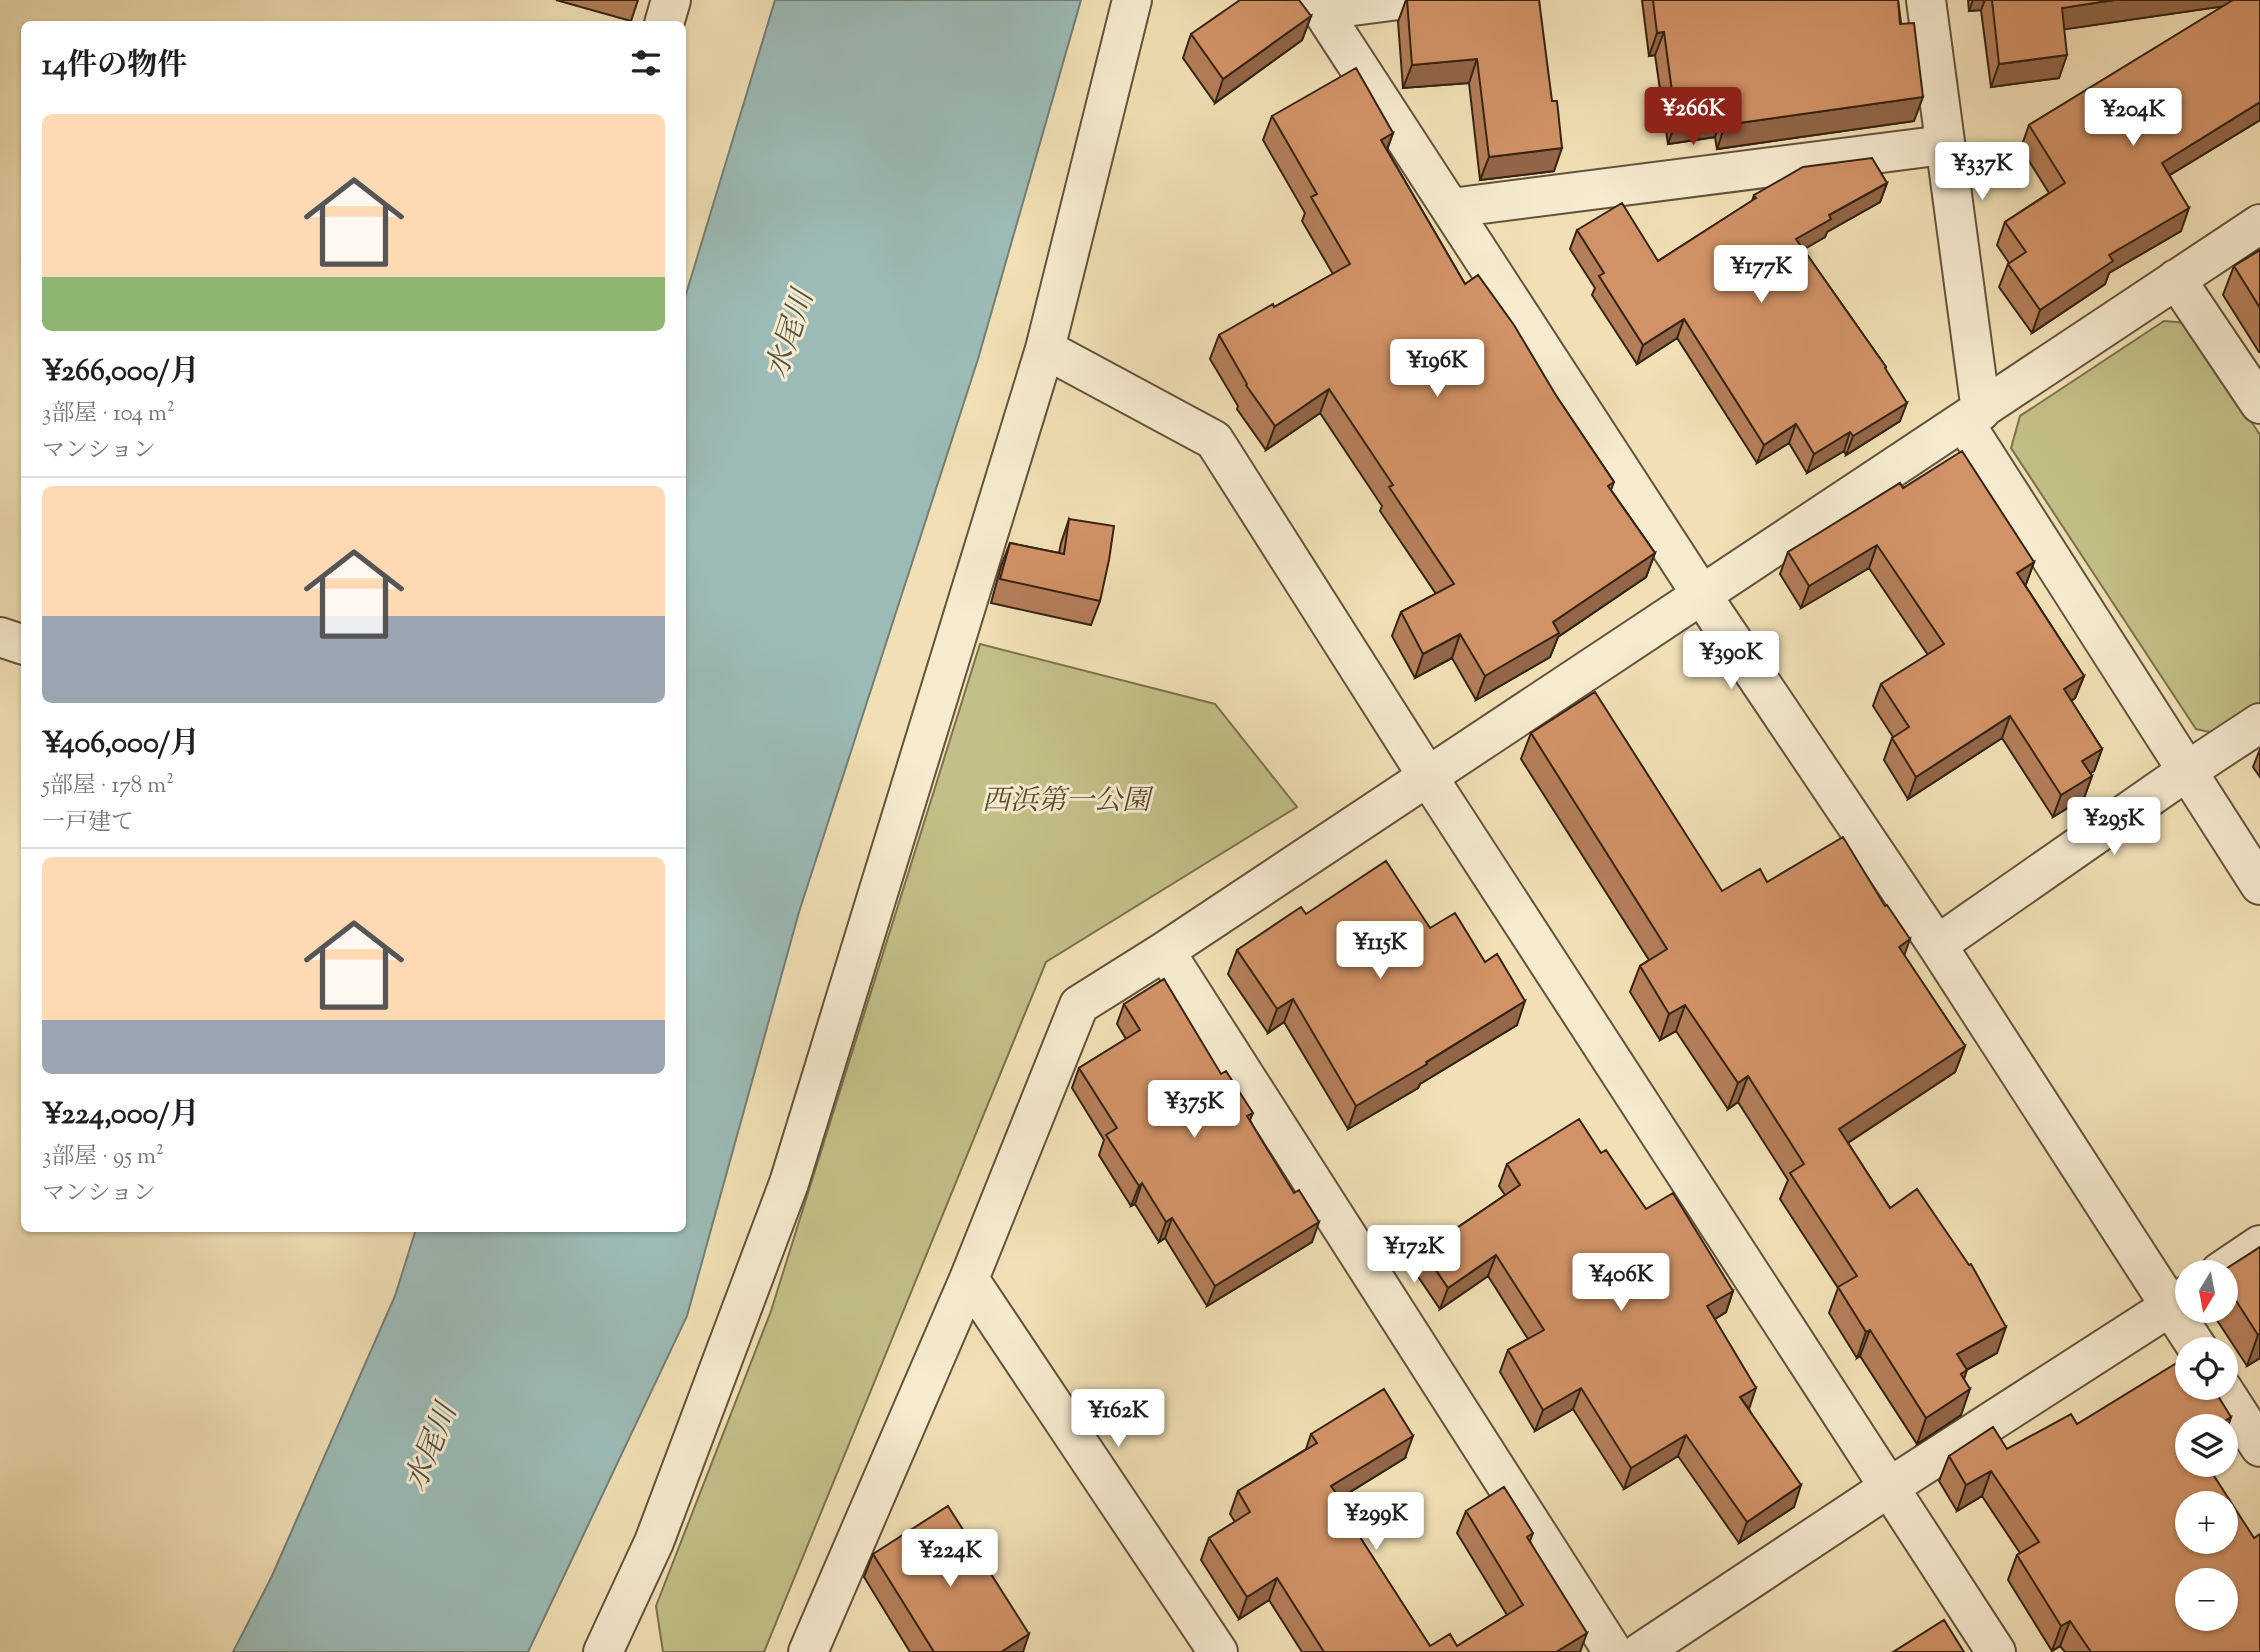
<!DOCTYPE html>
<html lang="ja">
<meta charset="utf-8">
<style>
:root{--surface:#fff;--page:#f6f6f6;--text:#202124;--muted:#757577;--line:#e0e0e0;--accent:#8f2418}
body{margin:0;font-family:"Sorts Mill Goudy","Noto Serif JP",serif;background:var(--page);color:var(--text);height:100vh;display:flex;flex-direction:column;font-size:26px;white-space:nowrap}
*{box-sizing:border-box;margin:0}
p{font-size:23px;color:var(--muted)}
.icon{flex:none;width:38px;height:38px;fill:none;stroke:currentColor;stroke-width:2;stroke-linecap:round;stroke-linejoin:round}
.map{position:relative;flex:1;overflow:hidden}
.sheet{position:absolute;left:21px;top:21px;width:665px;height:1211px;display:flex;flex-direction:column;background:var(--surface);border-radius:10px;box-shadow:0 2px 5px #0004}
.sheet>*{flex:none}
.needle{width:46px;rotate:190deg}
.controls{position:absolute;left:2175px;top:1260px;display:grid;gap:14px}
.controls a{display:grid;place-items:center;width:63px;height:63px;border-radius:50%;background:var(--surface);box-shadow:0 2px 5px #0004;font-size:35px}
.price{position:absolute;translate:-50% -60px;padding:0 16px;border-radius:7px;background:#fff;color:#222;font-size:23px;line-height:46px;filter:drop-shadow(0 2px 4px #0008)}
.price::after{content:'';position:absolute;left:50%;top:42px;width:21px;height:16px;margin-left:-10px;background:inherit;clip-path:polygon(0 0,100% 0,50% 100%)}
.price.current{background:var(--accent);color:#fff}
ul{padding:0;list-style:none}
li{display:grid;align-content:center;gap:14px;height:371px;padding:0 21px}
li+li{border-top:2px solid var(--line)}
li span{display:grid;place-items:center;height:217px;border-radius:10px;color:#555}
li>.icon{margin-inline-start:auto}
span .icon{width:126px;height:126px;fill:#fffc;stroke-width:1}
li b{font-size:30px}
h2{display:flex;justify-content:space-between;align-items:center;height:84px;padding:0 21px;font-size:30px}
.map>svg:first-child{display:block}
</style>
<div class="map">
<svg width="2260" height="1652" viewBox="0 0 2260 1652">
<rect width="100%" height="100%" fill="#f1e0b5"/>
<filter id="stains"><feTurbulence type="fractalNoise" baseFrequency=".00286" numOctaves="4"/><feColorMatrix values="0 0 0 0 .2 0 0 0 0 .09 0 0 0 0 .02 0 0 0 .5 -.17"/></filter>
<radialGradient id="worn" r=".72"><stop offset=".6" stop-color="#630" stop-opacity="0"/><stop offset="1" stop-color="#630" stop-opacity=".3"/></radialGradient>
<path fill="#c2c088" stroke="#7c724e" stroke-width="2" d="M 2164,321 L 2188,323 L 2260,435 L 2260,708 L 2218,734 L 2196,729 L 2011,448 L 2020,416 Z
M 980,644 L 1215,704 L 1297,807 L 1046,962 L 764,1652 L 663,1652 L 656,1606 L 771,1311 Z"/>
<path fill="#9cbbb6" stroke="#737e76" stroke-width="2" d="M 775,0 L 1081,0 L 978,359 L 799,912 L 687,1316 L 528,1652 L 233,1652 L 271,1578 L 395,1296 L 416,1229 L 682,1228 L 683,304 Z"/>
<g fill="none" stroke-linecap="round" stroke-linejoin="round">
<defs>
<path id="minor" d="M 1315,0 L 1701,594 L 1937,945 L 2198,1349
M 1926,0 L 1981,411
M 1322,10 L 1399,0
M 664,24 L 671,0
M 1451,208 L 1944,145
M 2176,279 L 2260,404
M 1045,349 L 1214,440 L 1428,777 L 1996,1652
M 1964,422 L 2260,885
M 0,637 L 24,645
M 1937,945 L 2187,771 L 2260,723
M 1165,951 L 1613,1652
M 2220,1272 L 2260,1245
M 969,1279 L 1218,1652
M 2222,1388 L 2260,1447
M 603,1652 L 654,1542 L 789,1183 L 1045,349 L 1132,0
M 808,1652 L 969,1279 L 1079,1005 L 1165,951 L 2260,224
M 1641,1652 L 1888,1488 L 2188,1295"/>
</defs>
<use href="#minor" stroke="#64523d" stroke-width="42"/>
<use href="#minor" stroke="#f6ebcf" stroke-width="38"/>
</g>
<path fill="#b47e58" stroke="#352315" stroke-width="2" d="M 556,0 L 638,0 L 631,21 Z
M 1406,0 L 1539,0 L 1554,171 L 1480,180 L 1469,83 L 1403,88 L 1398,22 Z
M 1642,0 L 1898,0 L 1914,121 L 1717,149 L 1715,137 L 1668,144 L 1655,55 L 1649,56 Z
M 1968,0 L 2260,0 L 2260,120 L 2170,175 L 2181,231 L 2109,273 L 2105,284 L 2032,333 L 1999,287 L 2008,264 L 2009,263 L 1997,245 L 2005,222 L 2049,193 L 2021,148 L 2029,125 L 2224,6 L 2064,29 L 2059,78 L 1991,87 L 1981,10 L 1969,11 Z
M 1311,16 L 1302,40 L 1215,103 L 1183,58 L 1191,34 Z
M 1272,116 L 1393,133 L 1387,150 L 1465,284 L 1557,397 L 1614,482 L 1611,490 L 1655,553 L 1646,577 L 1558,637 L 1550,657 L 1476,700 L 1452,658 L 1415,678 L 1392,636 L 1401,612 L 1436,594 L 1380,511 L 1382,506 L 1320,413 L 1266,450 L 1237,409 L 1238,406 L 1210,359 L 1219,335 L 1274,307 L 1333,274 L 1302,221 L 1305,213 L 1263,140 Z
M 1887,183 L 1880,202 L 1827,232 L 1825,237 L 1803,249 L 1886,367 L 1885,369 L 1900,421 L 1846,455 L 1844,451 L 1807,473 L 1789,443 L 1757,463 L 1677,338 L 1637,364 L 1592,295 L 1595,288 L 1570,249 L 1577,230 L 1658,261 L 1752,201 L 1754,195 Z
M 2260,250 L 2260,352 L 2259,352 L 2223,295 L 2234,266 Z
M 1903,488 L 2034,562 L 2026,584 L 2025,585 L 2084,676 L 2075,698 L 2071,701 L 2102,749 L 2094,771 L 2090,773 L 2092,776 L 2084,798 L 2053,817 L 2002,738 L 1908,799 L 1884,760 L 1892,738 L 1893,737 L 1873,706 L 1881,684 L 1928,655 L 1869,568 L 1801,608 L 1780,574 L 1788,552 Z
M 1069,519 L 1100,601 L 1091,625 L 991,603 L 1001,566 L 1010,543 L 1059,553 L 1061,543 Z
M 1531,733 L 1722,891 L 1767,882 L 1904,956 L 1965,1046 L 1955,1072 L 1848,1143 L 1890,1208 L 1997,1353 L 1967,1370 L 1964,1379 L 1961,1415 L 1917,1444 L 1860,1356 L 1857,1358 L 1829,1313 L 1838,1288 L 1780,1199 L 1788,1180 L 1738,1102 L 1728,1109 L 1676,1031 L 1660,1040 L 1630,992 L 1640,966 L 1649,960 L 1521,759 Z
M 2260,749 L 2260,777 L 2253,767 Z
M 1306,914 L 1430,928 L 1517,1025 L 1420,1084 L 1418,1088 L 1348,1129 L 1284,1022 L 1268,1033 L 1228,974 L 1237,950 Z
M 1124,1004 L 1221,1074 L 1253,1113 L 1250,1120 L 1312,1242 L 1207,1306 L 1165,1238 L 1159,1242 L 1135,1204 L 1131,1206 L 1099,1155 L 1104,1140 L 1072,1088 L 1079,1068 L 1126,1039 L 1117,1024 Z
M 1601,1153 L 1646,1209 L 1733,1291 L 1726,1312 L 1715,1319 L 1749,1409 L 1794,1507 L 1739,1543 L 1678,1456 L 1624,1489 L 1573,1409 L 1535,1431 L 1500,1372 L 1508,1350 L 1528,1339 L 1488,1276 L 1440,1309 L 1415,1272 L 1423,1251 L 1505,1195 L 1499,1186 L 1507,1164 Z
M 2260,1247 L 2260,1358 L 2247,1366 L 2211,1311 L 2226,1311 L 2226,1272 Z
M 2231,1417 L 2226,1432 L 2226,1426 L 2188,1426 L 2260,1652 L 2065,1652 L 2060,1646 L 2052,1651 L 2008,1580 L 2017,1555 L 2020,1553 L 1982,1496 L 1957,1511 L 1939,1481 L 1949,1456 L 2007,1449 L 2077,1424 Z
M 1311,1434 L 1405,1458 L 1336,1501 L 1430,1646 L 1457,1646 L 1507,1615 L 1457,1533 L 1466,1511 L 1533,1533 L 1530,1541 L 1580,1652 L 1302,1652 L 1269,1600 L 1239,1619 L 1201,1560 L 1209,1538 L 1235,1522 L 1230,1514 L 1238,1491 L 1306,1449 Z
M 873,1554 L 1023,1652 L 910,1652 L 864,1577 Z"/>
<path fill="#926647" stroke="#352315" stroke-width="2" d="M 1973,0 L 1985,0 L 1981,10 L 1969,11 Z
M 2114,0 L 2260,0 L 2260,1 L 2053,31 L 2062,8 Z
M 1311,16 L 1302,40 L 1215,103 L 1223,79 Z
M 1664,32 L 1655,55 L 1649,56 L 1657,33 Z
M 2067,55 L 2059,78 L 1991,87 L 1999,64 Z
M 1477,59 L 1469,83 L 1403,88 L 1412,65 Z
M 1923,97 L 1914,121 L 1717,149 L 1725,125 Z
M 2260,102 L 2260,120 L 2153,185 L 2162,163 Z
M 1723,114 L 1715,137 L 1668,144 L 1676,121 Z
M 1393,133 L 1384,157 L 1381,140 Z
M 1562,148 L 1554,171 L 1480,180 L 1489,157 Z
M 1887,183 L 1880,202 L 1827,232 L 1825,237 L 1789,258 L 1796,239 L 1829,215 Z
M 2189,208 L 2181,231 L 2109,273 L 2105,284 L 2032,333 L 2040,310 L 2109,255 Z
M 1684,319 L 1677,338 L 1637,364 L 1643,345 Z
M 1329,389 L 1320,413 L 1266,450 L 1275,426 Z
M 1907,403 L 1900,421 L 1846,455 L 1853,436 Z
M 1796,424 L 1789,443 L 1757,463 L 1764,445 Z
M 1850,432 L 1844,451 L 1807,473 L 1814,454 Z
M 1877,545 L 1869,568 L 1801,608 L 1809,586 Z
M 1655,553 L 1646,577 L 1558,637 L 1550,657 L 1476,700 L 1485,676 L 1553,622 Z
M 2034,562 L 2026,584 L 2009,595 L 2017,573 Z
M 1460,634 L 1452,658 L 1415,678 L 1423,654 Z
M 2084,676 L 2075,698 L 2056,711 L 2064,689 Z
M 2010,716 L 2002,738 L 1908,799 L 1916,777 Z
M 2102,749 L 2094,771 L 2074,783 L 2082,761 Z
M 2092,776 L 2084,798 L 2053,817 L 2061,795 Z
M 1910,939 L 1901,965 L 1899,947 Z
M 1293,999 L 1284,1022 L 1268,1033 L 1277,1009 Z
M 1525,1001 L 1517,1025 L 1420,1084 L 1418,1088 L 1348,1129 L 1356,1106 Z
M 1685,1005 L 1676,1031 L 1660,1040 L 1669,1014 Z
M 1965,1046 L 1955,1072 L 1829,1155 L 1839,1129 Z
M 1748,1076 L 1738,1102 L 1728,1109 L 1738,1083 Z
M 1142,1183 L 1135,1204 L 1131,1206 L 1139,1186 Z
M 1172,1218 L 1165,1238 L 1159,1242 L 1166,1222 Z
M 1319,1222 L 1312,1242 L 1207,1306 L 1215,1286 Z
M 1496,1255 L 1488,1276 L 1440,1309 L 1448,1288 Z
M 1733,1291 L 1726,1312 L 1700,1328 L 1707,1306 Z
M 2006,1327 L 1997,1353 L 1948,1380 L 1957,1354 Z
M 1870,1330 L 1860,1356 L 1857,1358 L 1866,1332 Z
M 2260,1334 L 2260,1358 L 2247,1366 L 2258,1335 Z
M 1581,1388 L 1573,1409 L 1535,1431 L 1543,1410 Z
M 1756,1388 L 1749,1409 L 1740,1397 Z
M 1970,1389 L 1961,1415 L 1917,1444 L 1926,1418 Z
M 2231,1417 L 2226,1432 L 2226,1426 L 2216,1426 Z
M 1686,1435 L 1678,1456 L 1624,1489 L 1631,1468 Z
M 1413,1436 L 1405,1458 L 1332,1503 L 1331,1486 Z
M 1991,1471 L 1982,1496 L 1957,1511 L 1966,1485 Z
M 1801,1485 L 1794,1507 L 1739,1543 L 1747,1522 Z
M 1277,1578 L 1269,1600 L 1239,1619 L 1247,1597 Z
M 2070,1621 L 2060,1646 L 2052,1651 L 2061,1626 Z
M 1587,1633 L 1580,1652 L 1556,1652 Z
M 1029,1634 L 1023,1652 L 1001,1652 Z"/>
<path fill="#d19266" stroke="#352315" stroke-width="2" fill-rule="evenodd" d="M 1240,0 L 1299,0 L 1311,16 L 1223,79 L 1191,34 Z
M 1407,0 L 1539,0 L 1552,101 L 1557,101 L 1562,148 L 1489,157 L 1477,59 L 1412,65 Z
M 1653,0 L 1898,0 L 1900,24 L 1914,23 L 1923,97 L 1725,125 L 1723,114 L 1676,121 L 1664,32 L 1657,33 Z
M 1992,0 L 2114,0 L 2062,8 L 2067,55 L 1999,64 Z
M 2233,0 L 2260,0 L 2260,102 L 2162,163 L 2189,208 L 2109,255 L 2113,261 L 2040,310 L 2008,264 L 2026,252 L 2005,222 L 2065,183 L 2029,125 Z
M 1356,68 L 1393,133 L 1381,140 L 1465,284 L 1478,275 L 1514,325 L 1557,397 L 1614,482 L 1608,486 L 1655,553 L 1553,622 L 1559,633 L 1485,676 L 1460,634 L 1423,654 L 1401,612 L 1454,584 L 1389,487 L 1393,485 L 1329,389 L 1275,426 L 1246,385 L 1247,384 L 1219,335 L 1273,304 L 1274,307 L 1350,264 L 1311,197 L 1317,194 L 1272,116 Z
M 1872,158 L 1887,183 L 1829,215 L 1831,219 L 1796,239 L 1886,367 L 1885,368 L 1907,403 L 1853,436 L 1850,432 L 1814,454 L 1796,424 L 1764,445 L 1684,319 L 1643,345 L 1599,276 L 1604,273 L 1577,230 L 1622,203 L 1658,261 L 1756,198 L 1754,195 L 1803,167 Z
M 2260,250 L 2260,308 L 2234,266 Z
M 1962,451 L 2034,562 L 2017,573 L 2084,676 L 2064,689 L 2102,749 L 2082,761 L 2092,776 L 2061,795 L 2010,716 L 1916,777 L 1892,738 L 1909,727 L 1881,684 L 1944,644 L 1877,545 L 1809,586 L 1788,552 L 1900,483 L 1903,488 Z
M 1069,519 L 1114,526 L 1109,560 L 1100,601 L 1000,579 L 1010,543 L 1064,554 Z
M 1595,692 L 1722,891 L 1760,869 L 1767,882 L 1843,837 L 1885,906 L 1887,905 L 1910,939 L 1899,947 L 1965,1046 L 1839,1129 L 1890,1208 L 1917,1189 L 1969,1265 L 1971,1264 L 2006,1327 L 1957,1354 L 1967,1370 L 1961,1374 L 1970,1389 L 1926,1418 L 1870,1330 L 1866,1332 L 1838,1287 L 1857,1276 L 1790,1173 L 1804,1164 L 1748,1076 L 1738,1083 L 1685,1005 L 1669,1014 L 1640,966 L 1667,949 L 1531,733 Z
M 1386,861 L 1430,928 L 1455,913 L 1485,962 L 1497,954 L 1525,1001 L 1426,1062 L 1427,1064 L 1356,1106 L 1293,999 L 1277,1009 L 1237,950 L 1301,907 L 1306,914 Z
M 1164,979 L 1221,1074 L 1226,1071 L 1253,1113 L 1247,1116 L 1294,1193 L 1299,1190 L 1319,1222 L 1215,1286 L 1172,1218 L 1166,1222 L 1142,1183 L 1139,1186 L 1106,1135 L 1117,1128 L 1079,1068 L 1140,1030 L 1124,1004 Z
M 1579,1119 L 1601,1153 L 1606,1150 L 1646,1209 L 1673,1193 L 1733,1291 L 1707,1306 L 1756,1388 L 1740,1397 L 1801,1485 L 1747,1522 L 1686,1435 L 1631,1468 L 1581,1388 L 1543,1410 L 1508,1350 L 1544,1330 L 1496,1255 L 1448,1288 L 1423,1251 L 1520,1185 L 1507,1164 Z
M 2260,1247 L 2260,1334 L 2258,1335 L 2226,1285 L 2226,1272 L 2221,1272 Z
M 2188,1356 L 2188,1388 L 2213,1388 L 2231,1417 L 2216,1426 L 2188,1426 L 2188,1465 L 2207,1465 L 2254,1538 L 2260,1534 L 2260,1652 L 2091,1652 L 2070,1621 L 2061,1626 L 2017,1555 L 2039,1542 L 1991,1471 L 1966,1485 L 1949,1456 L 1993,1427 L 2007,1449 L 2071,1414 L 2077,1424 ZM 2188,1503 L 2226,1503 L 2226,1542 L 2188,1542 ZM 2188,1580 L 2226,1580 L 2226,1619 L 2188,1619 Z
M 1384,1389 L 1413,1436 L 1331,1486 L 1336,1493 L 1333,1495 L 1430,1646 L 1450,1634 L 1457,1646 L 1523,1605 L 1466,1511 L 1504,1487 L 1533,1533 L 1527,1537 L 1587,1633 L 1556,1652 L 1324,1652 L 1277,1578 L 1247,1597 L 1209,1538 L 1250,1512 L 1238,1491 L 1317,1443 L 1311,1434 Z
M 948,1506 L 1029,1634 L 1001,1652 L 934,1652 L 873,1554 Z
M 1944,1620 L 1964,1652 L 1893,1652 Z"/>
<g text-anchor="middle" stroke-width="6" stroke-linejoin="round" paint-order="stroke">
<g font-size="28" font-style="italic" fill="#584a32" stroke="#f6ebcf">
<text x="1066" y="809">西浜第一公園</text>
</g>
<g font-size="30" font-style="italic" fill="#545145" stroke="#f6ebcf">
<text transform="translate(789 334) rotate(-72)" y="10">水尾川</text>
<text transform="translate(430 1447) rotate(-68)" y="10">水尾川</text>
</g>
</g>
<rect width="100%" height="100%" filter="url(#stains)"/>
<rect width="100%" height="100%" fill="url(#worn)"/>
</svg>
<div class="controls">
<a><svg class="needle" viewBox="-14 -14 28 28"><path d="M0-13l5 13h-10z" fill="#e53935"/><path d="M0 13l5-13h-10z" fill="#757577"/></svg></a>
<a><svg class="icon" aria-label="locate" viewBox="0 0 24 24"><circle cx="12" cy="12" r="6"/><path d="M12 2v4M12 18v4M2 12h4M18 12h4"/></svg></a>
<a><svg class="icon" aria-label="layers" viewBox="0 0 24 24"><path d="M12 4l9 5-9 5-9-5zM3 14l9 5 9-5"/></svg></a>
<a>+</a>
<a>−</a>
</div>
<b class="price current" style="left:1693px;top:147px">¥266K</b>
<b class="price" style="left:2133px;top:148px">¥204K</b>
<b class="price" style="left:1982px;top:202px">¥337K</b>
<b class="price" style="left:1761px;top:305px">¥177K</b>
<b class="price" style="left:1437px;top:399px">¥196K</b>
<b class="price" style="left:1731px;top:691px">¥390K</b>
<b class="price" style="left:2114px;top:857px">¥295K</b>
<b class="price" style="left:1380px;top:981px">¥115K</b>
<b class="price" style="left:1194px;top:1140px">¥375K</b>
<b class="price" style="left:1414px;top:1285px">¥172K</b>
<b class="price" style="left:1621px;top:1313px">¥406K</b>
<b class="price" style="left:1118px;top:1449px">¥162K</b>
<b class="price" style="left:1376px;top:1552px">¥299K</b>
<b class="price" style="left:950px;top:1589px">¥224K</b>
<section class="sheet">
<h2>14件の物件<svg class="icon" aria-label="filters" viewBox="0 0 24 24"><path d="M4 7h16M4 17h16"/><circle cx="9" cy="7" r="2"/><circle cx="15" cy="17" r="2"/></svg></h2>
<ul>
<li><span style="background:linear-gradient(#ffd9b3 75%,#8fb573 0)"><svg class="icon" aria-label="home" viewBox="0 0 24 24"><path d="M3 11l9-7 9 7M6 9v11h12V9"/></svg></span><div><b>¥266,000/月</b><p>3部屋 · 104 m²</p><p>マンション</p></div></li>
<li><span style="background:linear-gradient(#ffd9b3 60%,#9aa5b1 0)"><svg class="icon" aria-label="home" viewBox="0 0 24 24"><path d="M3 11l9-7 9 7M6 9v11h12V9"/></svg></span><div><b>¥406,000/月</b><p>5部屋 · 178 m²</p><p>一戸建て</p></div></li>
<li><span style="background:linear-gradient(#ffd9b3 75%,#9aa5b1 0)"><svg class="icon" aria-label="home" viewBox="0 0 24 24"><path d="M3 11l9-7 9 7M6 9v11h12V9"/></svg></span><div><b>¥224,000/月</b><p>3部屋 · 95 m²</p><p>マンション</p></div></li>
</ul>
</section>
</div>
